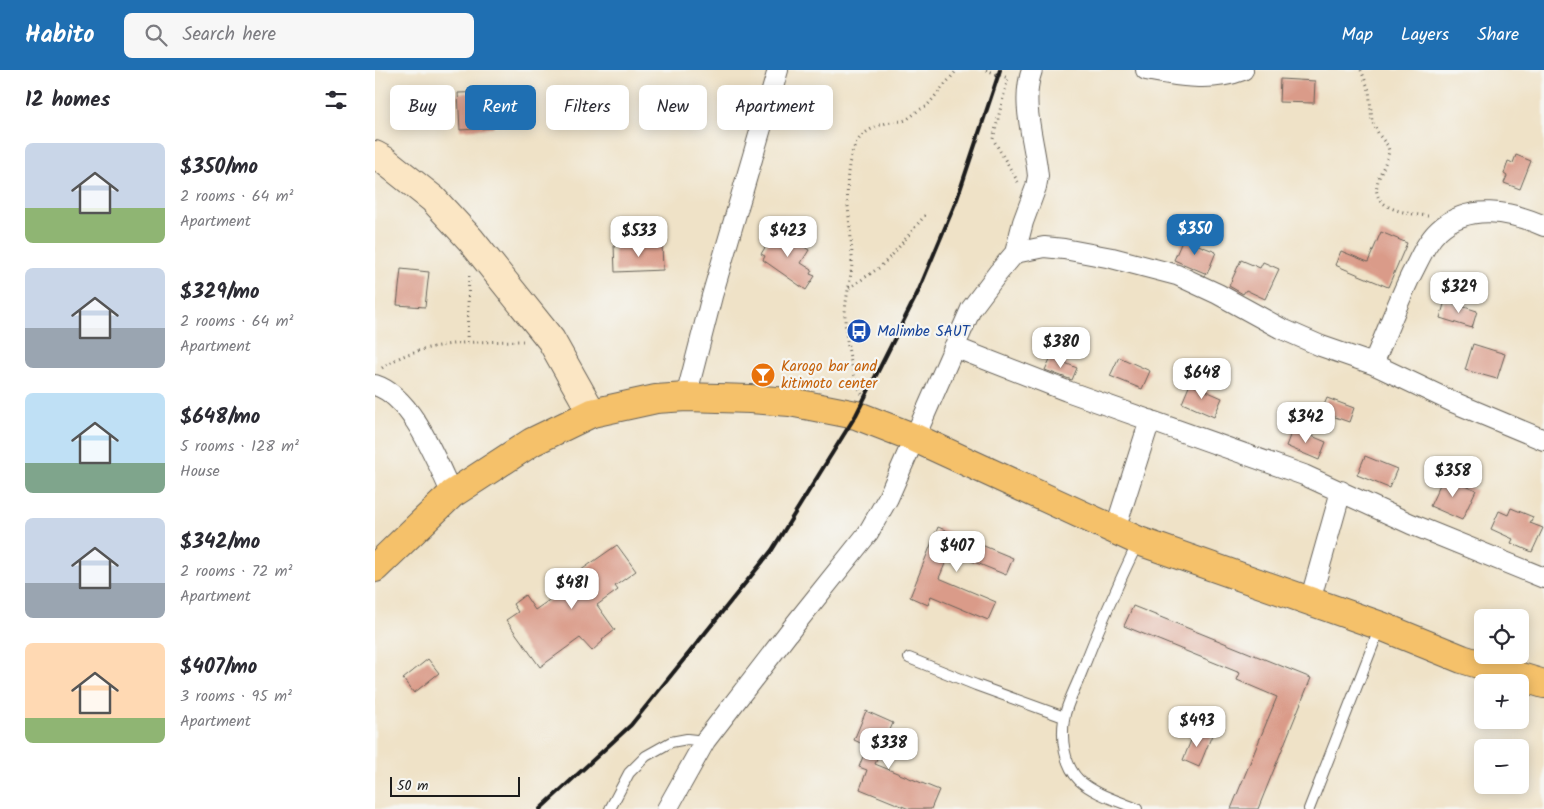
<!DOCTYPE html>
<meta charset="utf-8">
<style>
:root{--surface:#fff;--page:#f7f7f7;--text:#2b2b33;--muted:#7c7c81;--accent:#1f6fb2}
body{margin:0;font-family:Kalam,sans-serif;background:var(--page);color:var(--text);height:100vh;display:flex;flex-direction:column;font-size:19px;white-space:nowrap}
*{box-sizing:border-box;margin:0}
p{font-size:16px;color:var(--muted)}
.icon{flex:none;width:28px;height:28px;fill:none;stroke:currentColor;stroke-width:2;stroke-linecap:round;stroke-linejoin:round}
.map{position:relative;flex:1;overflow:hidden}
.details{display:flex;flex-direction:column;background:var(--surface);width:375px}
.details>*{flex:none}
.banner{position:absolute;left:15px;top:15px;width:475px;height:45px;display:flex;gap:10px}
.buttons{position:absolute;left:1099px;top:539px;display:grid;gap:10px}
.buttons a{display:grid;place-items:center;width:55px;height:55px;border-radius:8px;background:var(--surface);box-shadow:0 2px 12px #0003;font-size:25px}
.scale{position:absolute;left:15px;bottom:12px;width:130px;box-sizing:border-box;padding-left:5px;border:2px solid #1c1c1c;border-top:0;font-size:14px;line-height:18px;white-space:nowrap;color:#1c1c1c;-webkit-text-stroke:4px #f6f6f2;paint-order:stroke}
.price{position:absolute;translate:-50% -42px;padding:0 11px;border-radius:10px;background:#fff;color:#222;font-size:16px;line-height:32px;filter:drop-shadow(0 1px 2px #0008)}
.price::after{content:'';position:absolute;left:50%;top:30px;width:15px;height:11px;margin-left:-8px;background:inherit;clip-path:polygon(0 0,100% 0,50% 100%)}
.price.current{background:var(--accent);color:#fff}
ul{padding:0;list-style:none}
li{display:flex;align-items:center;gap:15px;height:125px;padding:0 25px}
li span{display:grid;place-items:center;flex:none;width:140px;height:100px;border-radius:8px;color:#555}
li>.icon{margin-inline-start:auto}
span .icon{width:60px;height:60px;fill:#fffc;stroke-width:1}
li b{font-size:21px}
h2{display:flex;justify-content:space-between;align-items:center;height:60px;padding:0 25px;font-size:21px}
.pill{padding:0 18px;border-radius:8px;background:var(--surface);box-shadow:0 2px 12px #0003;font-size:18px;line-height:45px}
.pill.current{background:var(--accent);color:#fff}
header{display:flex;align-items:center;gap:30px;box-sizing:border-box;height:70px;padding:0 25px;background:var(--accent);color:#fff}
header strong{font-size:24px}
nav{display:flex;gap:28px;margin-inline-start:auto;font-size:18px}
.search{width:350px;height:45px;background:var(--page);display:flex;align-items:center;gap:12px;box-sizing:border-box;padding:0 18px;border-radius:8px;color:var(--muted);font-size:19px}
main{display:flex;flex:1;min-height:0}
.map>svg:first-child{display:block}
</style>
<header>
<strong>Habito</strong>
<div class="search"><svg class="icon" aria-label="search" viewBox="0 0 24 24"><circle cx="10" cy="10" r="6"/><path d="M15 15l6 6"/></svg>Search here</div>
<nav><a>Map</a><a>Layers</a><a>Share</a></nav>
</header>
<main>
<section class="details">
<h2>12 homes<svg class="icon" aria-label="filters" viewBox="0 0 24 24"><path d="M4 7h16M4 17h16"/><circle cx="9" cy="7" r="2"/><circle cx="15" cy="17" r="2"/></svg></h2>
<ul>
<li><span style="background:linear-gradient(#c9d6e8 65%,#8fb573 0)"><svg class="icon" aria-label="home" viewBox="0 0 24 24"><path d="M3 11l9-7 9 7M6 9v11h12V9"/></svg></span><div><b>$350/mo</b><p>2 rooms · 64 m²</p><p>Apartment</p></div></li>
<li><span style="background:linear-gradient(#c9d6e8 60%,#9aa5b1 0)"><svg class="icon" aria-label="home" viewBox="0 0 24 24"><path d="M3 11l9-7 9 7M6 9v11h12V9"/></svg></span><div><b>$329/mo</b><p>2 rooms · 64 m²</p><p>Apartment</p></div></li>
<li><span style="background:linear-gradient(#bfe0f5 70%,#7fa58c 0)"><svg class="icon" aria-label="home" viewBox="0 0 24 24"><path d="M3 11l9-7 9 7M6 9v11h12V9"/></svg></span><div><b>$648/mo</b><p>5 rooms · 128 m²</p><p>House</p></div></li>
<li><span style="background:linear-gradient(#c9d6e8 65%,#9aa5b1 0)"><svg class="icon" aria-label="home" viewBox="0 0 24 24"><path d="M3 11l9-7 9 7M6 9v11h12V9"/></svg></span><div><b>$342/mo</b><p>2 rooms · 72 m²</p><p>Apartment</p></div></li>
<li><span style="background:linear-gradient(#ffd9b3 75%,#8fb573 0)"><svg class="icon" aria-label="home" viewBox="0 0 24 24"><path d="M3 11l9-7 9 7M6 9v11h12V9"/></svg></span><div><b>$407/mo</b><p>3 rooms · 95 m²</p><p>Apartment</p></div></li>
</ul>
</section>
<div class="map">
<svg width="1169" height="739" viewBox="0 0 1169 739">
<rect width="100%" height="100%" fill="#f6f6f2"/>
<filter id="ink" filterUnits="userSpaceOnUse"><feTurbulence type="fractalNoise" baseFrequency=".02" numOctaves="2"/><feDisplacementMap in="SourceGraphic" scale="10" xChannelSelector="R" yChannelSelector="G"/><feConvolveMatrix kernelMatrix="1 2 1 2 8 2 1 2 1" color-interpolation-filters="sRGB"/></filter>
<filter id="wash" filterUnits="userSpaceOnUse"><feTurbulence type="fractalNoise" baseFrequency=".0096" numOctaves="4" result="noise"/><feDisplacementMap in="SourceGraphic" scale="20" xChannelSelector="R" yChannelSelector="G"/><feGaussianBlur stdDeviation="1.12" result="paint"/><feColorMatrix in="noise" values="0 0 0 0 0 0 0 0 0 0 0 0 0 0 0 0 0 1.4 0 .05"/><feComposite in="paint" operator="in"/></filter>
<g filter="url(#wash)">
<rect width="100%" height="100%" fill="#efe2c7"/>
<g id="blocks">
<path fill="#da9b89" d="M 905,9 L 940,11 L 939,33 L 904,32 Z
M 117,22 L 118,58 L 85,60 L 83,23 Z
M 1141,85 L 1156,91 L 1145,119 L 1129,113 L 1132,106 L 1129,104 L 1133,91 L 1138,93 Z
M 398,157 L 434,180 L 426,193 L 437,200 L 435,204 L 440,206 L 431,220 L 388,190 L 390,186 L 386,184 L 394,171 L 390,168 Z
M 1006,162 L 1032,173 L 1013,217 L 960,195 L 966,181 L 993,192 Z
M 808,169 L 841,182 L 832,204 L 799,190 Z
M 287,173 L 288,200 L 240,202 L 239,175 Z
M 866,190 L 885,198 L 888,192 L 904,199 L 890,229 L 871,220 L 868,224 L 854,216 Z
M 26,199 L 54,202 L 50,237 L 22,235 Z
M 1070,231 L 1102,241 L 1097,258 L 1065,248 Z
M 1098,274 L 1130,284 L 1122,309 L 1090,300 Z
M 676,287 L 702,298 L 697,310 L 670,300 Z
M 744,287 L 775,301 L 767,319 L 735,306 Z
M 815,314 L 847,328 L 839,347 L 807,333 Z
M 952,328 L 979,338 L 974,352 L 946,342 Z
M 918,358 L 951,372 L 944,390 L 911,376 Z
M 990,386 L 1022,399 L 1014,418 L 982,405 Z
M 1069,406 L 1101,420 L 1087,450 L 1055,436 Z
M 1136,438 L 1158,447 L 1155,453 L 1168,458 L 1157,482 L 1136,473 L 1138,469 L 1116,459 L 1124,441 L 1133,445 Z
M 563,457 L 638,488 L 631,505 L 575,482 L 564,508 L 621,532 L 613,550 L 556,526 L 553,535 L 535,527 Z
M 242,475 L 261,501 L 240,516 L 243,520 L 222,535 L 240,560 L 227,570 L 228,571 L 217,581 L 205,568 L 165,597 L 131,550 L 143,542 L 138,534 L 150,525 L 160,540 L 203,510 L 199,505 Z
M 758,536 L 936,608 L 883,739 L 856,739 L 902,627 L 862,610 L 865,603 L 749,556 Z
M 53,589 L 64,603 L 39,623 L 28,609 Z
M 491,641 L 518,653 L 500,694 L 564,720 L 556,739 L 534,739 L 485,719 L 492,700 L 484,697 L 492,676 L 479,670 Z
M 821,658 L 837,665 L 824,697 L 808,690 Z"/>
</g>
</g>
<g filter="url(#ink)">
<use href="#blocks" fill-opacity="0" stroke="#666158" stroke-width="1"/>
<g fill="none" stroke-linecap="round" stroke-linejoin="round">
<defs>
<path id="lane" d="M 534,588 L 601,615 L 689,647
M 235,739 L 254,703 L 271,686 L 296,672 L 312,669 L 330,671
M 762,739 C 744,731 719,724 704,710 C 689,695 686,669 689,649 C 691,635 700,619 705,606 C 723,560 742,516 763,472
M 934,739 L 1005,557"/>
<path id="street" d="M 771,0 C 801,6 838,12 868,0
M 640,183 L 648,152 L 661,117 L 663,106 C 660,72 645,34 657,0
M 579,277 L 692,321 L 929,405 L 1036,454 L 1169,508
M 998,294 C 1011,264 1022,234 1036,205 C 1044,190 1051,172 1064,160 C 1093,133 1136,141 1169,156
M 0,315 C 38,327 61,391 77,424
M 311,327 L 337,226 L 403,0
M 740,460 L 775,350
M 935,531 L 966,421
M 292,739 L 330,671 L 421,553 L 493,463 L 513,428 L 596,239 L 623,203 L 640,183 L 669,177 L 689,179 L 737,188 L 802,205 L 843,224 L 905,258 L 946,276 L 998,294 L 1078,332 L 1169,370"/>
<path id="secondary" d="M 0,85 L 9,90 L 58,129 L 95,169 L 176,270 L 217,343"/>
<path id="highway" d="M 0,498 L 77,424 L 157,372 L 217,343 L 281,329 L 311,327 L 375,329 L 415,332 L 481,345 L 540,368 L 764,471 L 1006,556 L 1087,589 L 1169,614"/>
</defs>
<use href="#lane" stroke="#666158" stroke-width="12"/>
<use href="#street" stroke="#666158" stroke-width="22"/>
<use href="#secondary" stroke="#666158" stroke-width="30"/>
<use href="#highway" stroke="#666158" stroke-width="30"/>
<path stroke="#666158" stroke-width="3" stroke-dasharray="1 4" stroke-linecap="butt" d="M 611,0 L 633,8 L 618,69 L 643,112
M 986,0 L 994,20 L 997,51 L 1004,65 L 1013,76 L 1014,81 C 1012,93 1004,103 1002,115 C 997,140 1035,144 1053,146
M 474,218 L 504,198 L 518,184 L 551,144
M 92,272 L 94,203
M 7,298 C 45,270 102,272 148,271
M 487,324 C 477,306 470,267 470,246 C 470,228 476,211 477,193 C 478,157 462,100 484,69 C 491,60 507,53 517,52 C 523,51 528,52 532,49 C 539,45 543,39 551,37 L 582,0"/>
<use href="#lane" stroke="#fff" stroke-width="10"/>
<use href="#street" stroke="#fff" stroke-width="20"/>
<use href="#secondary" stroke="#fbe6c4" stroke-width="28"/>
<use href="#highway" stroke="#f5c16b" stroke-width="28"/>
<path stroke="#1c1c1c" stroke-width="4" d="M 165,739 L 256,655 L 397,480 L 481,345 L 543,222 L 582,129 L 625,0"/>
</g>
</g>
<defs>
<symbol id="bus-disc" viewBox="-11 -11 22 22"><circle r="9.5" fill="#1a4fb4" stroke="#f6f6f2"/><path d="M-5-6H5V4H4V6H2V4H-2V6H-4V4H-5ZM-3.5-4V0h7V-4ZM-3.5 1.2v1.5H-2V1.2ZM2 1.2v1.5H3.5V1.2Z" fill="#fff"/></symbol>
<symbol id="bar-disc" viewBox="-11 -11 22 22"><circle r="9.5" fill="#e8710a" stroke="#f6f6f2"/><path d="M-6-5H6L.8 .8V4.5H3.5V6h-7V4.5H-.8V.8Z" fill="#fff"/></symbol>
</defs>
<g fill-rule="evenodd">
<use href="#bus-disc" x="470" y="247" width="28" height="28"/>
<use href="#bar-disc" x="374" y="291" width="28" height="28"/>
</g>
<g text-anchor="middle" stroke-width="4.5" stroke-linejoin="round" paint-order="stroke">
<g font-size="15" fill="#164399" stroke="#f6f6f2" text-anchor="start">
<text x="502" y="266">Malimbe SAUT</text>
</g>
<g font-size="15" fill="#c56008" stroke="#f6f6f2" text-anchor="start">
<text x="406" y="301">Karogo bar and<tspan x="406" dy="17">kitimoto center</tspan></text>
</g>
</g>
</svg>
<div class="buttons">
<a><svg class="icon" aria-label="locate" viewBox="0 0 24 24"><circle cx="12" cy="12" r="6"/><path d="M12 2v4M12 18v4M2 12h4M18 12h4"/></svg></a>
<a>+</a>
<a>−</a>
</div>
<div class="scale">50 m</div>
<b class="price current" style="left:820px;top:186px">$350</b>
<b class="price" style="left:264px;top:188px">$533</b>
<b class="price" style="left:413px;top:188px">$423</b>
<b class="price" style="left:1084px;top:244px">$329</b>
<b class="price" style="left:686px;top:299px">$380</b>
<b class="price" style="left:827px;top:330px">$648</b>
<b class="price" style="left:931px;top:374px">$342</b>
<b class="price" style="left:1078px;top:428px">$358</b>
<b class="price" style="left:582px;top:503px">$407</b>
<b class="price" style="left:197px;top:540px">$481</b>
<b class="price" style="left:822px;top:678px">$493</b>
<b class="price" style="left:514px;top:700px">$338</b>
<div class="banner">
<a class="pill">Buy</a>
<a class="pill current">Rent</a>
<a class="pill">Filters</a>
<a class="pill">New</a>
<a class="pill">Apartment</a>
</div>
</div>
</main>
